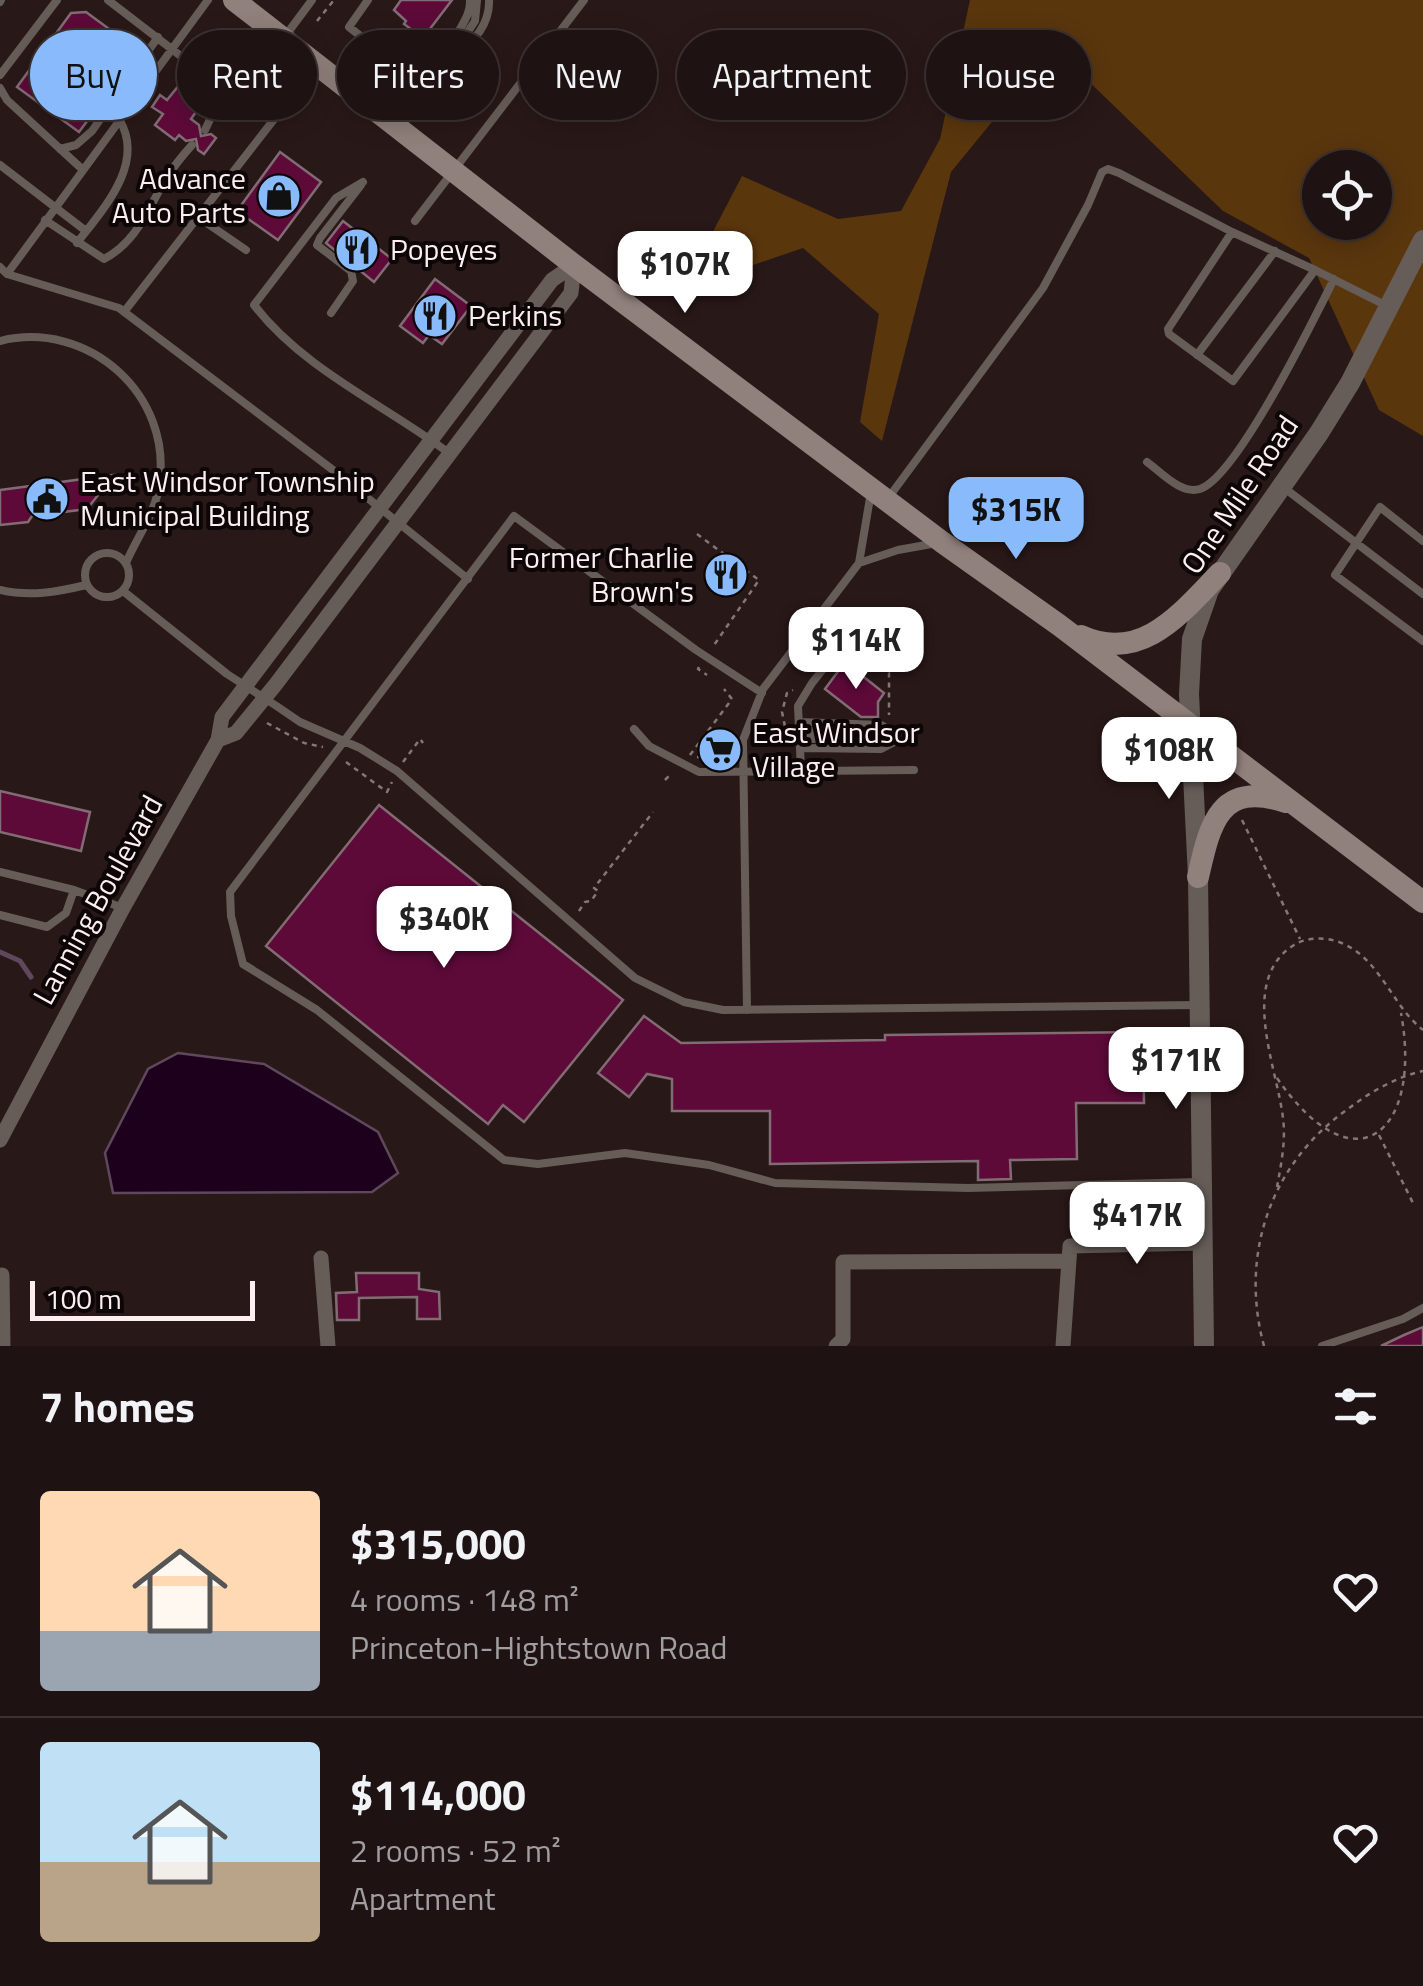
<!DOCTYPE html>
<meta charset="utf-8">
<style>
:root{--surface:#1f1212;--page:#2c2020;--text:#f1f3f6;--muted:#a19e9f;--line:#3c3232;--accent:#89bafc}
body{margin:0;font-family:"Titillium Web",sans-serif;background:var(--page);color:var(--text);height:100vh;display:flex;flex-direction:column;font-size:38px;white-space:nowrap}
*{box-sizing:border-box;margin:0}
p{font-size:32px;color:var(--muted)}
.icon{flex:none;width:55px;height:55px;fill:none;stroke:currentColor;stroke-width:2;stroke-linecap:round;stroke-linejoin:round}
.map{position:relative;height:1346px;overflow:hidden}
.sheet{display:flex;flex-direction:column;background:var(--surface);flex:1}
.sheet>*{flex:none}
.banner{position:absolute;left:30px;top:30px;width:1365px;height:90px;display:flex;gap:20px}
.tools{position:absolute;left:1302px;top:150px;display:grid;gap:20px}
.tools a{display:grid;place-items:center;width:90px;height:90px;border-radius:50%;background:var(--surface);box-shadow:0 5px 25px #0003,0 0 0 2px var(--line);font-size:50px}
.scale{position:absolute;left:30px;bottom:25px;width:225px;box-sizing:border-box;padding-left:10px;border:5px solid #fdeff0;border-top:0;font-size:28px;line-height:35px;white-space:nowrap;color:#fdeff0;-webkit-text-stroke:8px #0d0606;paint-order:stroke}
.price{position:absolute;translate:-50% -85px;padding:0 22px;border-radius:20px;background:#fff;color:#222;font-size:32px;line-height:65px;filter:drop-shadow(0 2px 5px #0008)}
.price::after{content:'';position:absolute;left:50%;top:60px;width:30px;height:22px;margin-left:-15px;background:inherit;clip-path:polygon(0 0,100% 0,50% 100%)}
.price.selected{background:var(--accent);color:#111}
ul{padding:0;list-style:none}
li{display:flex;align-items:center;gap:30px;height:250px;padding:0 40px}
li+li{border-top:2px solid var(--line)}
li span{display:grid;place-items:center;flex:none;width:280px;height:200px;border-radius:10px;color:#555}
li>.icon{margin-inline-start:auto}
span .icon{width:120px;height:120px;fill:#fffc;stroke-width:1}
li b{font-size:42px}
h2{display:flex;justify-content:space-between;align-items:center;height:120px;padding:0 40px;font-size:42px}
.tag{padding:0 35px;border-radius:45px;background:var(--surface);box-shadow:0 5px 25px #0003,0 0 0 2px var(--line);font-size:35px;line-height:90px}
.tag.selected{background:var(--accent);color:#111}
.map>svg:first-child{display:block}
</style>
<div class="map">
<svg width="1423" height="1346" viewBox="0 0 1423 1346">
<rect width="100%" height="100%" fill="#291818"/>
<path fill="#5a360d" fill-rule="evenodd" d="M 970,0 L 1423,0 L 1423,436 L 1379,410 L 1309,258 L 1223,211 L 1053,47 L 951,172 L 882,441 L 860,422 L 879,314 L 803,248 L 683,289 L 742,176 L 838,219 L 901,211 L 940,139 ZM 1320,168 L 1375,168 L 1375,222 L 1320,222 Z"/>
<path fill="#1c001c" stroke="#60485c" stroke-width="2.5" d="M 178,1053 L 264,1064 L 378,1132 L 398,1173 L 372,1192 L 113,1193 L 105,1153 L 148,1069 Z"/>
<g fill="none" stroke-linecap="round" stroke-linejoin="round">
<path stroke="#60485c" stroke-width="5" d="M 0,952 L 20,961 L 31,977"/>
</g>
<path fill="#5d0a39" stroke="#816c74" stroke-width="2.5" d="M 401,0 L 452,0 L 423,38 L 404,24 L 406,21 L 394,10 Z
M 86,12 L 139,51 L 79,132 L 17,87 L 71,13 Z
M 180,84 L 205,99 L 191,119 L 199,125 L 201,136 L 211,134 L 216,138 L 204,154 L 198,150 L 196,139 L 186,141 L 179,135 L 175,140 L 155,125 L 163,114 L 152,107 L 160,95 L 167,100 Z
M 280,152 L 321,182 L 278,240 L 237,211 Z
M 343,221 L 392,259 L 374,282 L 326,243 Z
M 435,279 L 471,306 L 442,344 L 429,335 L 423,343 L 400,326 Z
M 114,475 L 87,509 L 32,516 L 28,522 L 0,525 L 0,490 Z
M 845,662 L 884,693 L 878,702 L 878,717 L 861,717 L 825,689 Z
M 0,791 L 90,812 L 81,851 L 0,832 Z
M 379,805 L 623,1000 L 524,1122 L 503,1105 L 488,1124 L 266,946 Z
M 644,1016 L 681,1043 L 885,1040 L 885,1035 L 1143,1032 L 1144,1103 L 1076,1103 L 1077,1159 L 1010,1160 L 1011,1179 L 978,1180 L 978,1161 L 770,1164 L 770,1111 L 672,1111 L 672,1079 L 647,1074 L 629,1097 L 598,1073 Z
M 356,1273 L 419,1273 L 419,1289 L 439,1292 L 440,1319 L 417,1319 L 417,1297 L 359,1298 L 359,1320 L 337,1320 L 336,1293 L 357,1292 Z
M 1423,1327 L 1423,1346 L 1381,1346 L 1404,1335 Z"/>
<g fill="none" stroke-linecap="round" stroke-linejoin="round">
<path stroke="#867777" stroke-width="2.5" stroke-dasharray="5 5" stroke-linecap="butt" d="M 317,21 L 334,0
M 697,534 L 759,580 L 712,648
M 857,648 L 889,673 L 889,715
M 699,667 L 698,669 L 707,675
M 267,723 L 304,743 L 323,747
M 787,736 L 782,712 L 787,693 L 793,690
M 690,755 L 732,699 L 724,689
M 697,757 L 734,758
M 346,762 L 387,792 L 392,782
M 403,762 L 420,739 L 423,743
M 665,780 L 671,774
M 1242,820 L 1300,939
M 579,911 L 585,902 L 591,901 L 598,891 L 594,888 L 653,812
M 1277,1078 C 1355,1191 1423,1133 1401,1013
M 1379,1135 L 1413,1203
M 1277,1187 C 1281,1165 1286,1141 1283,1118 C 1277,1067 1238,980 1294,945 C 1306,937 1325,937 1339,942 C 1380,957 1391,1005 1423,1030
M 1264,1346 C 1239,1254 1271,1163 1348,1109 C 1370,1092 1396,1077 1423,1071"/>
<path stroke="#665d59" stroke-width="8" d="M 108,0 L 208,77 L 217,91 L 214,111 L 205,130
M 368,0 L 349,27 L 429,90 L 402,125
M 0,2 L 1,0
M 286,35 L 312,0
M 453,50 C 454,30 471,20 470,0
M 456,53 C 475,43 490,22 489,0
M 0,75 L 57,0
M 0,88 L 7,100 L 82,169
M 429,90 L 475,21 L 477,0
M 60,149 L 76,145 L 92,131 L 158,37
M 0,165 L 86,231
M 363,182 L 336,198 L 254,305 C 303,369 385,405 449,453
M 198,217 L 246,250
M 45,220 L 104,259 C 138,241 148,208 167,177 C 174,166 183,155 192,145
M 415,221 L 584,0
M 77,243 C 104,208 146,163 119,119
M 0,267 L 7,274 L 119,308 L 333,470 L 468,579
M 1315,270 L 1389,307
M 7,274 L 208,0
M 124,312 L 314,68
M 331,313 L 353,281 L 351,271 L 317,245 L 320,238 L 361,185
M 0,341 C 88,319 174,395 159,486 C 155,514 137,537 126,563
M 1197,355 L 1275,251
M 1147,462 C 1161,472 1181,495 1200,489 C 1237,477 1315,317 1334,279
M 1283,487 L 1423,594
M 889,497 L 1043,288 L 1088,205 L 1102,172 L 1108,169 L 1119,173 L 1232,232 L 1315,270 L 1233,381 L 1169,334 L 1168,329 L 1232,232
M 1423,541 L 1380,507 L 1335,575 L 1423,641
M85 575a22 22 0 1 1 44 0a22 22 0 1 1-44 0Z
M 859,563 L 898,550 L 937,543
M 0,590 C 30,597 57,592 86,585
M 123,591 L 227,674 L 275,705 L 300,722 L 360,748 L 397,771 L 635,978 L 684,1002 L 723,1010 L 1199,1005
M 762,693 L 696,650 L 514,516 L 230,892 L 231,916 L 243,964 L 317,1010 L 504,1160 L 538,1164 L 625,1153 L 709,1165 L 775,1183 L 968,1188 L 1199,1182
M 799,722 L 881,725 L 902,738 L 914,737
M 634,729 L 649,746 L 699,772 L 914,770
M 800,731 L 865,732 L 895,736
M 800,739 L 897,738
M 801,748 L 881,749 L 902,738
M 801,770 L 798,706 L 812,683 L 861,622
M 0,872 L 74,890
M 0,915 L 47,927 L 66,913 L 74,890 L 123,908
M 747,1010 L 743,740 L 763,689 L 859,563 L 871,492
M 1322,1346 L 1403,1319 L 1423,1308"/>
<path stroke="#665d59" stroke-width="15" d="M 218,740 L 236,733 L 276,684 L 571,293 L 574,265
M 0,1140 L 123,908 L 218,740 L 222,717 L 552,280 L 574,265
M 321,1258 L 328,1346
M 2,1275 L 3,1346
M 836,1346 L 843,1339 L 843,1262 L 1067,1261
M 1063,1346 L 1070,1246 L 1202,1243"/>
<path stroke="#665d59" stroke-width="20" d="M 1204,1346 L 1198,877 L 1189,694 L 1192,639 L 1209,590 L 1319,433 L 1350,383 L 1423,240"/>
<path stroke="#90817c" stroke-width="22" d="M 234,0 L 574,265 L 942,542 L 1059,625 L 1423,902
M 1081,636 C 1142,664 1182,612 1220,573
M 1198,877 C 1210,824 1219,780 1286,802"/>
</g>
<defs>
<symbol id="shop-disc" viewBox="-11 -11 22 22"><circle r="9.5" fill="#89bafc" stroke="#0d0606"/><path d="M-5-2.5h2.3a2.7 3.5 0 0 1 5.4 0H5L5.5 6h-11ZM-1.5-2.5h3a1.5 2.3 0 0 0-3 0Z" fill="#111"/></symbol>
<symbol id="restaurant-disc" viewBox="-11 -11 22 22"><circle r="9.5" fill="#89bafc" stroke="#0d0606"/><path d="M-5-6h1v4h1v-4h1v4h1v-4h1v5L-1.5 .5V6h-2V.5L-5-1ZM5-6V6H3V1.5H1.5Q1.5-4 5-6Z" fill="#111"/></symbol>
<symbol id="civic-disc" viewBox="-11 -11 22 22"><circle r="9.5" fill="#89bafc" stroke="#0d0606"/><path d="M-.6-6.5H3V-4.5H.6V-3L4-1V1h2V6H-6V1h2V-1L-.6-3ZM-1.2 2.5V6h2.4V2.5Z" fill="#111"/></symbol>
<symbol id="supermarket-disc" viewBox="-11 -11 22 22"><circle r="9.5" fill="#89bafc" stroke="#0d0606"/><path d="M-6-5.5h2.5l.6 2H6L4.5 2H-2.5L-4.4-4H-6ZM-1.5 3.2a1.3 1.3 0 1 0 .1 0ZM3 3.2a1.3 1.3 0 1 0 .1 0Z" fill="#111"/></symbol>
</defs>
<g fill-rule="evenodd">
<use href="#shop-disc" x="254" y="171" width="50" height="50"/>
<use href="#restaurant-disc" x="332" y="225" width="50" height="50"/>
<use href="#restaurant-disc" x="410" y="291" width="50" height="50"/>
<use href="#civic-disc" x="22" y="474" width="50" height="50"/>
<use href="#restaurant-disc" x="701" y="550" width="50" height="50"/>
<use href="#supermarket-disc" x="695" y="725" width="50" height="50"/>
</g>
<g text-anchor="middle" stroke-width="8" stroke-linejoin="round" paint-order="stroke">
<g font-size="30" fill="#fdeff0" stroke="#0d0606" text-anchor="start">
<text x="246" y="189" text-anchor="end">Advance<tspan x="246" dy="34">Auto Parts</tspan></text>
<text x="390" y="260">Popeyes</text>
<text x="468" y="326">Perkins</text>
<text x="80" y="492">East Windsor Township<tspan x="80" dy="34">Municipal Building</tspan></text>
<text x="694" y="568" text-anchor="end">Former Charlie<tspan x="694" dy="34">Brown's</tspan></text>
<text x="752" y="743">East Windsor<tspan x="752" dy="34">Village</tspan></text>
</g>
<g font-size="30" fill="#fdeff0" stroke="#0d0606">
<text transform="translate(1240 495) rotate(-56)" y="10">One Mile Road</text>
<text transform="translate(98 900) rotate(-61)" y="10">Lanning Boulevard</text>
</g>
</g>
</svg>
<div class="tools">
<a><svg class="icon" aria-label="locate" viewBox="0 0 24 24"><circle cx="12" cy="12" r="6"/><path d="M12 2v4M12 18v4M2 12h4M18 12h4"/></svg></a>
</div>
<div class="scale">100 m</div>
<b class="price" style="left:685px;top:316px">$107K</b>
<b class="price selected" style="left:1016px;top:562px">$315K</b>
<b class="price" style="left:856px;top:692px">$114K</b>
<b class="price" style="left:1169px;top:802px">$108K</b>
<b class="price" style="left:444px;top:971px">$340K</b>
<b class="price" style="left:1176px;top:1112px">$171K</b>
<b class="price" style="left:1137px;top:1267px">$417K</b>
<div class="banner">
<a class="tag selected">Buy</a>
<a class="tag">Rent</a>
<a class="tag">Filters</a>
<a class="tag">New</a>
<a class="tag">Apartment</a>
<a class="tag">House</a>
</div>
</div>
<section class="sheet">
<h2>7 homes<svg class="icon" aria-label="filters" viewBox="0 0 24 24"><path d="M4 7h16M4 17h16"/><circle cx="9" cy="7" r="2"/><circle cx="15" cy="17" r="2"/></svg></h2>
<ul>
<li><span style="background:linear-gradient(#ffd9b3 70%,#9aa5b1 0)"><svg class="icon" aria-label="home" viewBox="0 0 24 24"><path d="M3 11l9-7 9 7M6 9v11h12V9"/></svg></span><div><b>$315,000</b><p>4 rooms · 148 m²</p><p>Princeton-Hightstown Road</p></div><svg class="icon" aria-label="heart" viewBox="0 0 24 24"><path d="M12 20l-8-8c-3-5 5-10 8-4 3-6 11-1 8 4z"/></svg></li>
<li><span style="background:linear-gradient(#bfe0f5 60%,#b9a48a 0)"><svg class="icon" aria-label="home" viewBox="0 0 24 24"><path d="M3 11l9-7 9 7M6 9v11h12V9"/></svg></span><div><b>$114,000</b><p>2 rooms · 52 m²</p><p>Apartment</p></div><svg class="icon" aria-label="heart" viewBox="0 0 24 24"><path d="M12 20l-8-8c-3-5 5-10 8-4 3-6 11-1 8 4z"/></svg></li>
</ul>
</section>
